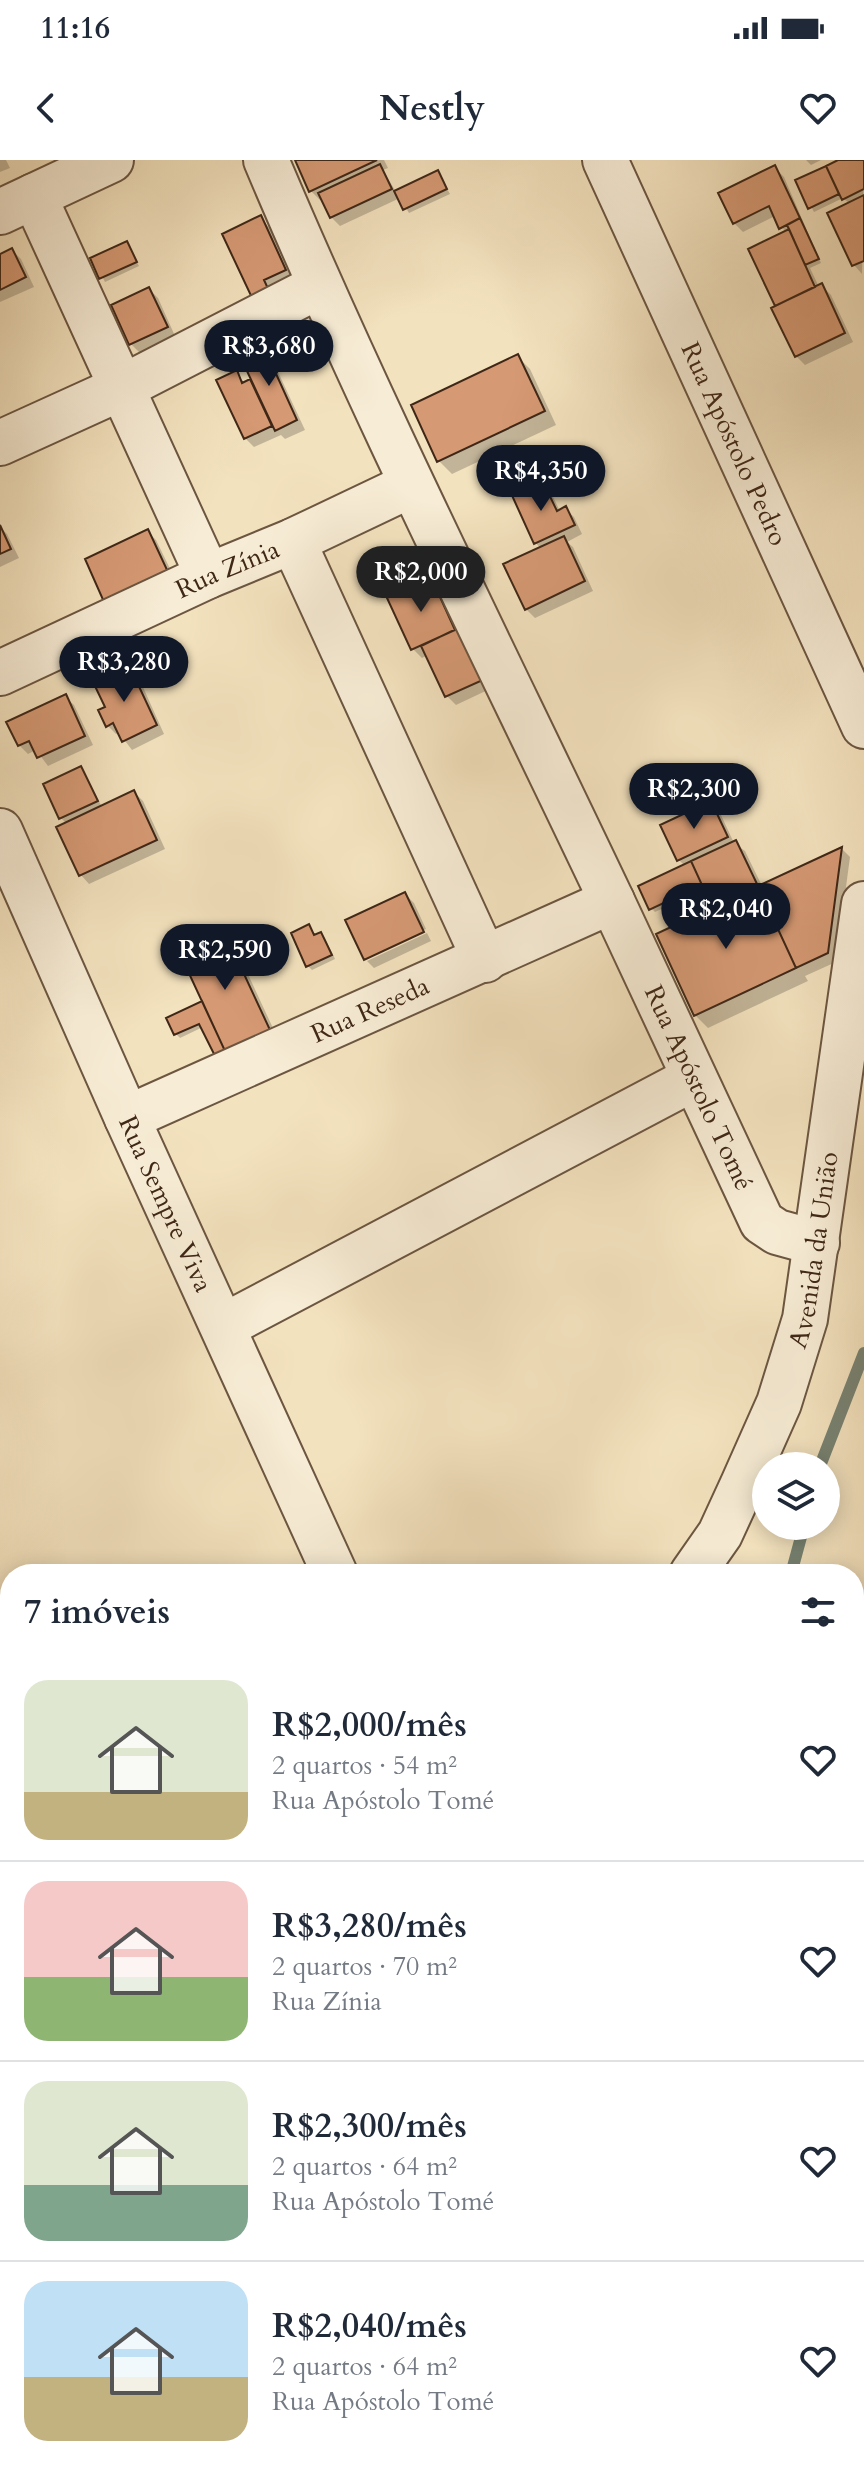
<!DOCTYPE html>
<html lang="pt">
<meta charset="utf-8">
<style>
:root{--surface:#fff;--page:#f6f6f7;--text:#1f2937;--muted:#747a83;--line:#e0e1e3;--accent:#111827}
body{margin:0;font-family:Cardo,serif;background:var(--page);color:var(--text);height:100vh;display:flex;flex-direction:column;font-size:30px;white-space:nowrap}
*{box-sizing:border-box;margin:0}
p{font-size:26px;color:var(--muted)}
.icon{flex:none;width:44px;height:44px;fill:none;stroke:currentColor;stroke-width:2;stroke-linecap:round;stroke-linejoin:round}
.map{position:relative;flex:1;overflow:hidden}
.side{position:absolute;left:0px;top:1404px;width:864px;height:912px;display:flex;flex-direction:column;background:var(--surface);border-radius:32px 32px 0 0;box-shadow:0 4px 20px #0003}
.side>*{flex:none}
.controls{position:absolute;left:752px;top:1292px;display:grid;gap:16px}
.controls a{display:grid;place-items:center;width:88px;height:88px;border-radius:50%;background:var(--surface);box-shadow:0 4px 20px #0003;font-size:40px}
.price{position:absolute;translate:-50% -68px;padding:0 18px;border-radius:28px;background:var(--accent);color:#fff;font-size:26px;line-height:52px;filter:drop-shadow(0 2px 4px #0008)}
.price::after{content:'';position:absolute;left:50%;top:48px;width:24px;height:18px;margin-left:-12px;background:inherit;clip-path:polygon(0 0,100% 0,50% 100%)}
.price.current{background:#222;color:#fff}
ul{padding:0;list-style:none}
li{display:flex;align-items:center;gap:24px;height:200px;padding:0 24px}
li+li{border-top:2px solid var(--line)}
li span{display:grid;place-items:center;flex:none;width:224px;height:160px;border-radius:24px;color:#555}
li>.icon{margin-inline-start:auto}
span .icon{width:96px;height:96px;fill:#fffc;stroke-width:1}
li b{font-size:34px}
h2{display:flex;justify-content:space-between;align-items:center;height:96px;padding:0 24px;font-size:34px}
.status{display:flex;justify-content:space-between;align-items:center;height:56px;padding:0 40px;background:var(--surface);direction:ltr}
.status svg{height:22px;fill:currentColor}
header{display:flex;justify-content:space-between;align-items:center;height:104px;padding:0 24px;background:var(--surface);font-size:36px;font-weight:700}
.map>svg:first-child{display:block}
</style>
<div class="status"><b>11:16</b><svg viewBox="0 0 49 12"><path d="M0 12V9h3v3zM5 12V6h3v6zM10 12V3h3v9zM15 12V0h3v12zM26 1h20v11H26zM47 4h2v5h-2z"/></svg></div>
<header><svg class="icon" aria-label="back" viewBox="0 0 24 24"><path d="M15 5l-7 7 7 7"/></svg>Nestly<svg class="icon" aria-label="heart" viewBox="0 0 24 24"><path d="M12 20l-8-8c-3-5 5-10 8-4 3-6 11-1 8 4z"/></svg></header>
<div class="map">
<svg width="864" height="2316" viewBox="0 0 864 2316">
<rect width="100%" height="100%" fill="#f3e2be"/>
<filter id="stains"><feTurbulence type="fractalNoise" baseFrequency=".0025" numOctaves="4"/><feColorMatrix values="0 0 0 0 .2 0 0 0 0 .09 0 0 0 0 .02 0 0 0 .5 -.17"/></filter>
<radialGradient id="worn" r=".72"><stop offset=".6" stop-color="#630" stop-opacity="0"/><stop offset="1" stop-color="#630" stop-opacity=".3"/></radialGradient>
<path fill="#c0c28e" stroke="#807452" stroke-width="2" d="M 0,1499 L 10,1514 L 10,2306 L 745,2306 L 750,2316 L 0,2316 Z"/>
<path fill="#0003" d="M 0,0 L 6,0 L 10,8 L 0,12 Z
M 297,0 L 384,0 L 388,8 L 383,10 L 396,32 L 438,13 L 450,34 L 409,53 L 400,38 L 340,66 L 331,57 L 322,38 L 320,40 L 311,31 Z
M 806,0 L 821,0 L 811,5 Z
M 843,0 L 864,0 L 862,114 L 854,105 L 850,44 L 843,38 L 814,52 L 798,21 Z
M 775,8 L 784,17 L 821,103 L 810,108 L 819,127 L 822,126 L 831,135 L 853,182 L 805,205 L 796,196 L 778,147 L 751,90 L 786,73 L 775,56 L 743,72 L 734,63 Z
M 260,58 L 269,67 L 294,119 L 264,150 Z
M 127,84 L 139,106 L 105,122 L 93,99 Z
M 12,90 L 21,99 L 34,127 L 0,142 L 0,96 Z
M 149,129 L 158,138 L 175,176 L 140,193 L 131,184 Z
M 262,188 L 271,197 L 305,270 L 285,279 L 281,275 L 254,287 L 245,278 L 236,213 L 246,224 L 253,220 Z
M 517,196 L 530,209 L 556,265 L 452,314 L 439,301 Z
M 544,328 L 553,337 L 560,351 L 565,349 L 574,357 L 582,374 L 567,382 L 573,387 L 593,431 L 535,458 L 526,449 L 541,389 L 536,383 L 513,333 Z
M 0,367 L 7,374 L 19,398 L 0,407 Z
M 147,371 L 156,380 L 176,421 L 115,450 Z
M 431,420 L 439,429 L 492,528 L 456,545 L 447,536 L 428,495 L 422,498 L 413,489 Z
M 129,507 L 138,516 L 164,574 L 132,590 L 119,573 L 116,574 L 107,565 Z
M 65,537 L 74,545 L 93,585 L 48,606 L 36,590 L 28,594 L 19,585 Z
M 81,608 L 102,647 L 134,632 L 143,641 L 165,689 L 89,724 L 81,715 L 67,664 L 61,658 Z
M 711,644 L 720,653 L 734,683 L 745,691 L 762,726 L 842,689 L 850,697 L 836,802 L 805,816 L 808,821 L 708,868 L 695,855 L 716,748 L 706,728 L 655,752 L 651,748 L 685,706 L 679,700 Z
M 405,734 L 414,743 L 426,769 L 366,797 L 366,800 L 348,761 Z
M 308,767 L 315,776 L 321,774 L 325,778 L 335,799 L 312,810 L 308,806 Z
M 427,773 L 431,781 L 374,808 L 367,801 Z
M 225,775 L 234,784 L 278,879 L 203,867 L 180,878 L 176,874 L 202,844 Z
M 854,1838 L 863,1847 L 855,1900 L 854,1900 Z"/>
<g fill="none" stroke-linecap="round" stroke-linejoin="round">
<path stroke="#778272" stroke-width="12" d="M 820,1306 L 864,1193
M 791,1414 L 804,1366
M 792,2306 L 797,2316"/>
</g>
<path fill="#d59973" stroke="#3f2717" stroke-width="2" d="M 295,0 L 377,0 L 309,32 Z
M 838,0 L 864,0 L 864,29 L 842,40 L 826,6 Z
M 380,4 L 392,29 L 330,58 L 318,33 Z
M 775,5 L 800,58 L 779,69 L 769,46 L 733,64 L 718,33 Z
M 826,6 L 839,34 L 808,49 L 795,20 Z
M 438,10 L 447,29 L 403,50 L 394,31 Z
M 864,35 L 864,101 L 852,106 L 827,53 Z
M 261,55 L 286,110 L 264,120 L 271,135 L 254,142 L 222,74 Z
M 800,58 L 819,99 L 805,105 L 787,65 Z
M 789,69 L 815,127 L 775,146 L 748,89 Z
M 127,81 L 137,102 L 99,119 L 90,98 Z
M 12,88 L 26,117 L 0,130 L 0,94 Z
M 822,123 L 845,173 L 795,197 L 771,148 Z
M 149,127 L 168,167 L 129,185 L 111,145 Z
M 263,185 L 297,260 L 275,271 L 240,196 Z
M 518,194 L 545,251 L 437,302 L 411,245 Z
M 237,210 L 242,223 L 250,219 L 272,266 L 244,279 L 216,220 Z
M 545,326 L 557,351 L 566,346 L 575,365 L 534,384 L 510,331 Z
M 0,365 L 11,389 L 0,394 Z
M 148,369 L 168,412 L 104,442 L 85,399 Z
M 564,376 L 585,421 L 525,450 L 503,404 Z
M 431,417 L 455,470 L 411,490 L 387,438 Z
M 460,467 L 485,519 L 445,537 L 421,486 Z
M 129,505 L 157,565 L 122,582 L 113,563 L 106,567 L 98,550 L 105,547 L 93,522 Z
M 66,534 L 85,576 L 37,598 L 29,581 L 18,586 L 6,562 Z
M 81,606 L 98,641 L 59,659 L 43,624 Z
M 134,630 L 157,680 L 79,716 L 56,667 Z
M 711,641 L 728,677 L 677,701 L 660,665 Z
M 736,680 L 758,726 L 712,747 L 691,701 Z
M 842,687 L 828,793 L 796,808 L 758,726 Z
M 691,701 L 702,725 L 649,750 L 638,726 Z
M 758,726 L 796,808 L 694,856 L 656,774 Z
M 405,732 L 424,772 L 364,800 L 345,760 Z
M 309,764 L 314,775 L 321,772 L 332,795 L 306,807 L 291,773 Z
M 225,773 L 270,870 L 225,891 L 180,794 Z
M 202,841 L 225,891 L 215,896 L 199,864 L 174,875 L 166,858 Z"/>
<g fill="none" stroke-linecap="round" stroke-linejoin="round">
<defs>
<g id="minor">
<path id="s1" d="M 266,0 C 372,251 494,493 611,739 C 662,846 711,954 762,1062 L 777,1072 L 817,1083"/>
<path id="s2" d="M 605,0 L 864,566"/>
<path d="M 34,36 L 208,416"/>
<path d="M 0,52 L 111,0"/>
<path d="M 0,283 L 121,228 L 319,126"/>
<path d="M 293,381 L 485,800"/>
<path id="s3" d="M 0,513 L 208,416 L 293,381 L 411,325"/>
<path id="s4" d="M 0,671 L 127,958 L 335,1414"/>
<path id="s5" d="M 127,958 L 612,741"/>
<path d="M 224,1166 L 694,918"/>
<path id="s6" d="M 692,1414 L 720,1374 L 743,1324 L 779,1243 L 805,1159 L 864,744"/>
<path d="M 854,1759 L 864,1760"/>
<path d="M 854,2063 L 864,2064"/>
</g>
</defs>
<use href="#minor" stroke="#6c5641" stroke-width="48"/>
<use href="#minor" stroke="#f7ecd5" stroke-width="44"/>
</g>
<g text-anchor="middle" stroke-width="6" stroke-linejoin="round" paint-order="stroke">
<g font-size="26" fill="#3f2717" stroke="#f7ecd5">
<text dy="9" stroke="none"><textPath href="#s2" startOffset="312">Rua Apóstolo Pedro</textPath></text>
<text dy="9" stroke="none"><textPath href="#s3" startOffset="250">Rua Zínia</textPath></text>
<text dy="9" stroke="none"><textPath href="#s5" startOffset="266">Rua Reseda</textPath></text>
<text dy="9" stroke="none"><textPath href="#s1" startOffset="1024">Rua Apóstolo Tomé</textPath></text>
<text dy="9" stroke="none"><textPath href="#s4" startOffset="408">Rua Sempre Viva</textPath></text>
<text dy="9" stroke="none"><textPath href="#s6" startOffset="350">Avenida da União</textPath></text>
</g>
</g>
<rect width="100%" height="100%" filter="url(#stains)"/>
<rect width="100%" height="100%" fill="url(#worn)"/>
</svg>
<div class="controls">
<a><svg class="icon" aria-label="layers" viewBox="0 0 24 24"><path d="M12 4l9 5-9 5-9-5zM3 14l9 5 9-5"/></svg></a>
</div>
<b class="price" style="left:269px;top:228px">R$3,680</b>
<b class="price" style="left:541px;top:353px">R$4,350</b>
<b class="price current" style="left:421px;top:454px">R$2,000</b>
<b class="price" style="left:124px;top:544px">R$3,280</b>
<b class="price" style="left:694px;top:671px">R$2,300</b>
<b class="price" style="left:726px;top:791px">R$2,040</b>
<b class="price" style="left:225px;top:832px">R$2,590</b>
<section class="side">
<h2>7 imóveis<svg class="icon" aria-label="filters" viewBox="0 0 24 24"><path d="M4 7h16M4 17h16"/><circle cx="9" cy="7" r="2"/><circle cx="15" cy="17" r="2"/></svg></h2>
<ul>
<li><span style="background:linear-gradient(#dfe7d0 70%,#c2b280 0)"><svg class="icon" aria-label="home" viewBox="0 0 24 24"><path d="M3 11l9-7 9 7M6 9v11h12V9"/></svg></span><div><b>R$2,000/mês</b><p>2 quartos · 54 m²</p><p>Rua Apóstolo Tomé</p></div><svg class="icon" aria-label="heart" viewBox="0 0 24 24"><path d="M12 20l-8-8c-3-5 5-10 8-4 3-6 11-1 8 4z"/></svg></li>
<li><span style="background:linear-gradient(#f6c9c9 60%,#8fb573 0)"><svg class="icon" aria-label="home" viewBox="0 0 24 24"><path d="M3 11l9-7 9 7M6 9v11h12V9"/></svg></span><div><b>R$3,280/mês</b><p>2 quartos · 70 m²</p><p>Rua Zínia</p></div><svg class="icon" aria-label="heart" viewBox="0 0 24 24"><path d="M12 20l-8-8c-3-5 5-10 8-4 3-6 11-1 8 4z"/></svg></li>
<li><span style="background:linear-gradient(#dfe7d0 65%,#7fa58c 0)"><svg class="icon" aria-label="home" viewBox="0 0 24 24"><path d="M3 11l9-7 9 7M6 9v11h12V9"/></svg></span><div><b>R$2,300/mês</b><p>2 quartos · 64 m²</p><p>Rua Apóstolo Tomé</p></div><svg class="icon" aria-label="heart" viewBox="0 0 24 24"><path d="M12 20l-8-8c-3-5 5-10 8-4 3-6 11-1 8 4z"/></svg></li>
<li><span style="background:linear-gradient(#bfe0f5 60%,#c2b280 0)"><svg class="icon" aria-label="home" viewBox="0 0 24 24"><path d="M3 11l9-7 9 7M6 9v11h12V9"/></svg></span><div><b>R$2,040/mês</b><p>2 quartos · 64 m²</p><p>Rua Apóstolo Tomé</p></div><svg class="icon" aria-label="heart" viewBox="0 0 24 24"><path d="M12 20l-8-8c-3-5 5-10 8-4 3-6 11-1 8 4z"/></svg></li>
</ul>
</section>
</div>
